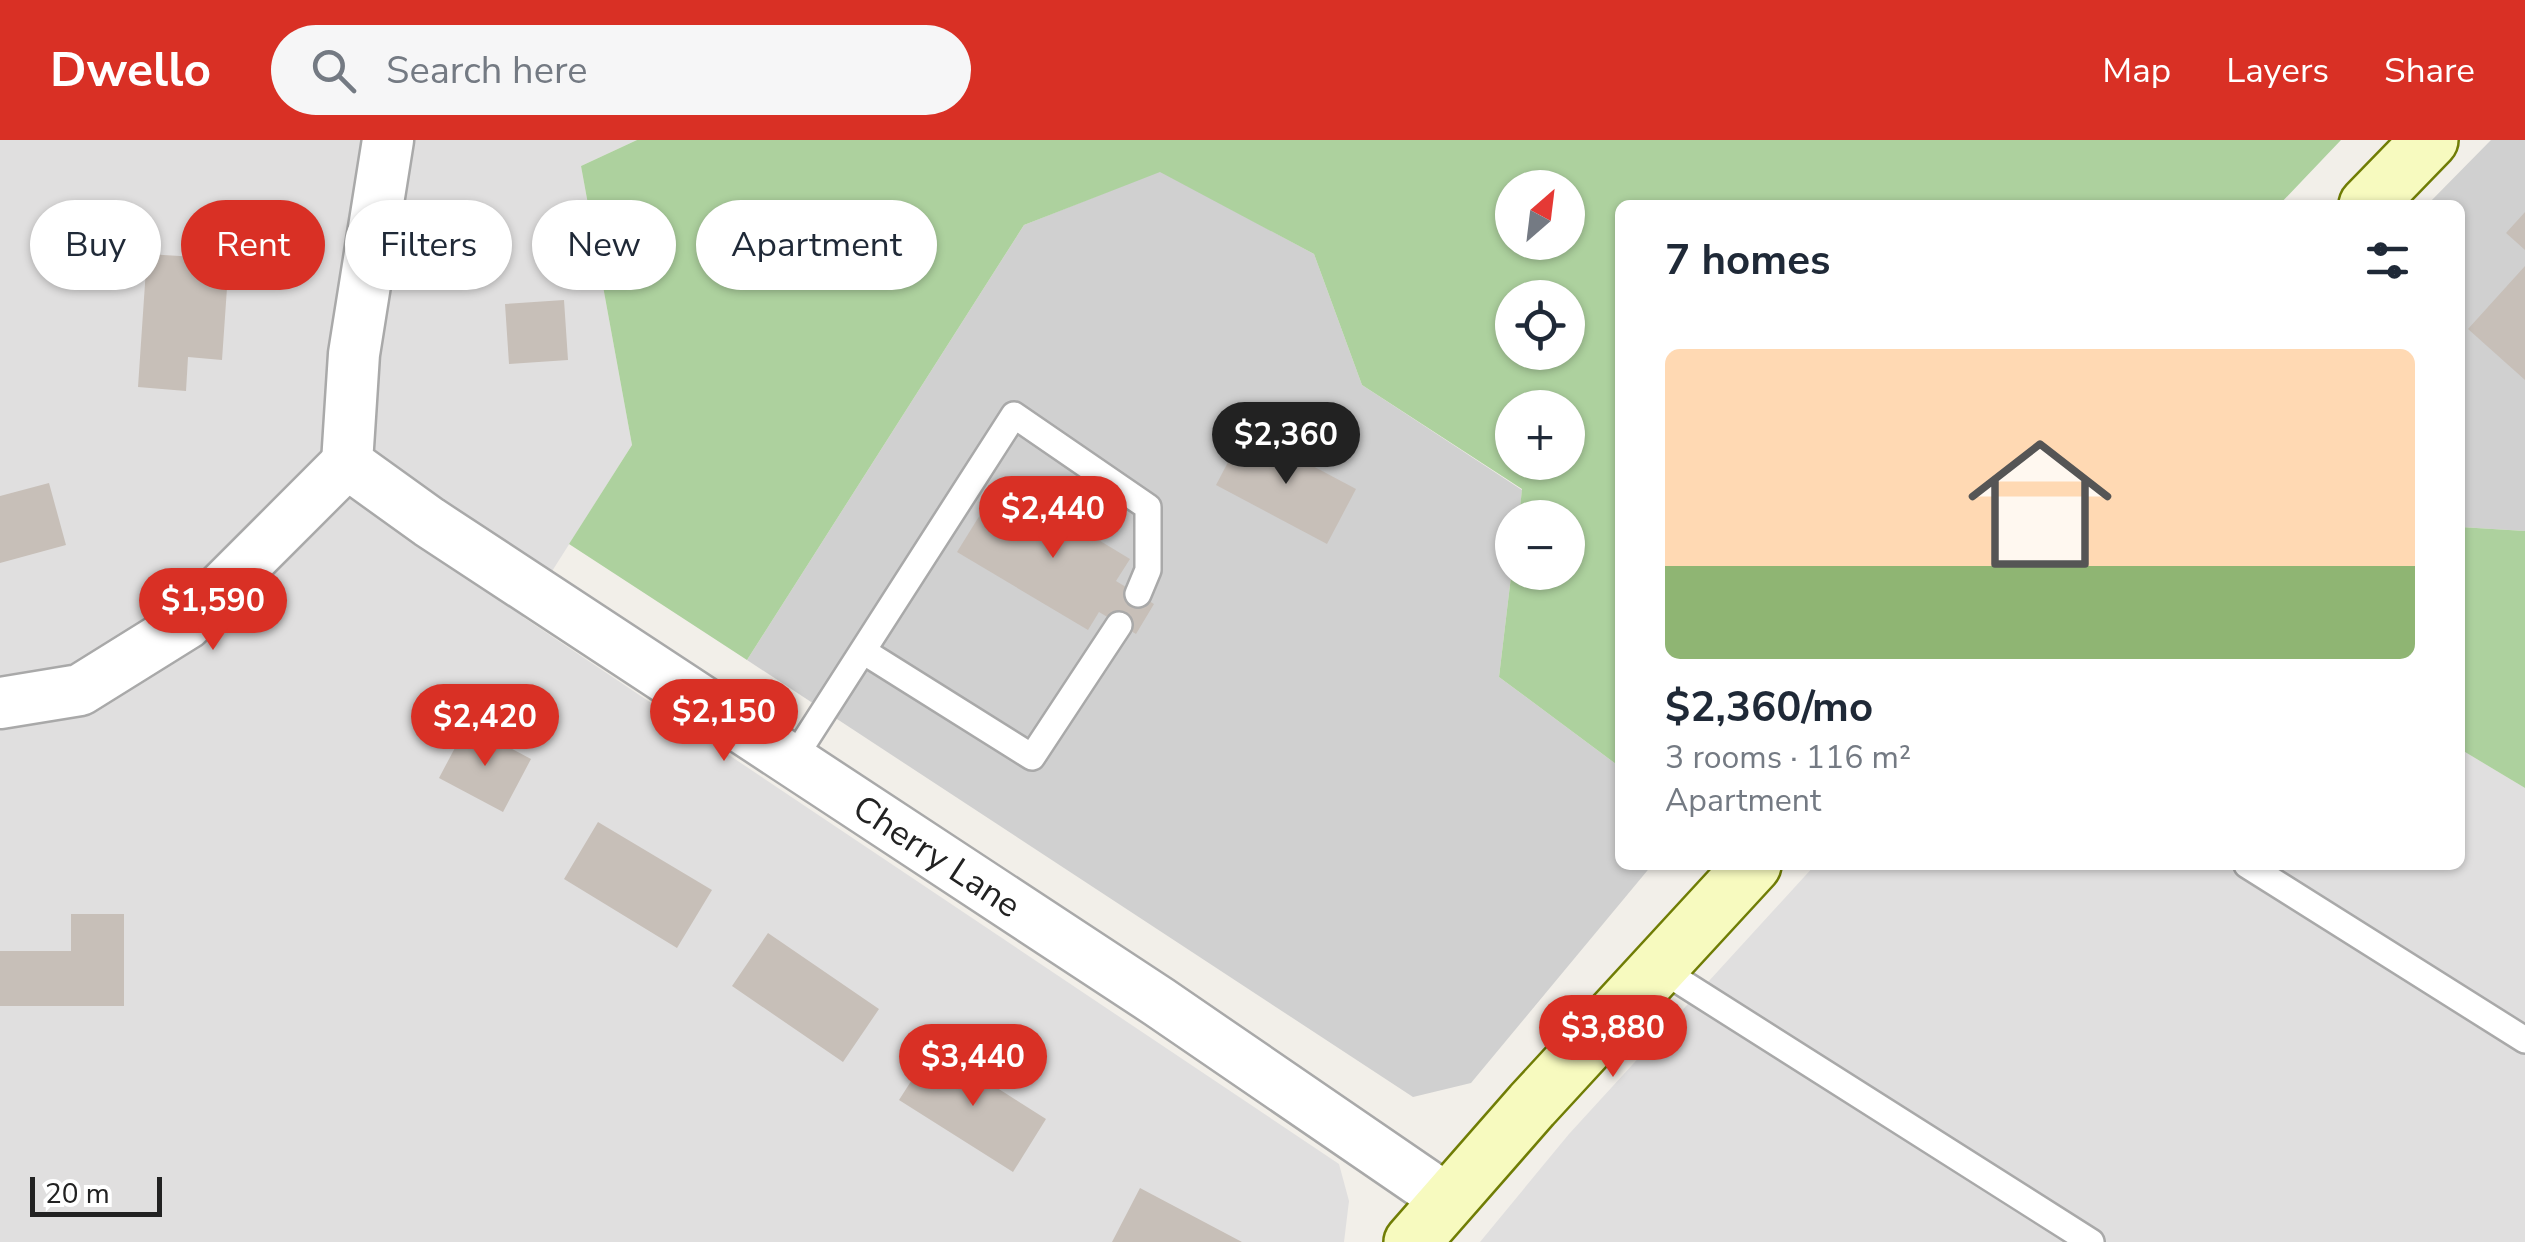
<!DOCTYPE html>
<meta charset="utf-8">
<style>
:root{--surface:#fff;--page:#f6f6f7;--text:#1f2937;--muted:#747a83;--accent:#d93025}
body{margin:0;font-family:"Nunito Sans",sans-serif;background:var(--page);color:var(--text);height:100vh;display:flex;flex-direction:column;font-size:38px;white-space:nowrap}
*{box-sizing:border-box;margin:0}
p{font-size:32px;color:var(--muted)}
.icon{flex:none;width:55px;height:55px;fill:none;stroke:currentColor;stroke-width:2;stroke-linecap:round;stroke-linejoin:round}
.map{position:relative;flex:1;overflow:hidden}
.sheet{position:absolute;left:1615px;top:60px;width:850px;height:670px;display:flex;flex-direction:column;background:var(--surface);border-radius:15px;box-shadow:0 2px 8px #0004}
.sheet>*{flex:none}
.top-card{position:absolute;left:30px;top:60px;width:950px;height:90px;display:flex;gap:20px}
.needle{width:65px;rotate:28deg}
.tools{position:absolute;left:1495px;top:30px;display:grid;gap:20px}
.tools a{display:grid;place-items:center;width:90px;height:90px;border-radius:50%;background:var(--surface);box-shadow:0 2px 8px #0004;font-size:50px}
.scale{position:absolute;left:30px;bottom:25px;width:132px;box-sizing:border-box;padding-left:10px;border:5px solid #222;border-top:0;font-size:28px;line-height:35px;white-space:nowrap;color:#222;-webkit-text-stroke:8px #fff;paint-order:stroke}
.price{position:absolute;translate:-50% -85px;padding:0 22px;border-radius:35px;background:var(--accent);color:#fff;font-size:32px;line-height:65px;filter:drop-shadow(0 2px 5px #0008)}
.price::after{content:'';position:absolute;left:50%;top:60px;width:30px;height:22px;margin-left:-15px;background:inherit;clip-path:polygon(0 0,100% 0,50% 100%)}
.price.current{background:#222;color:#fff}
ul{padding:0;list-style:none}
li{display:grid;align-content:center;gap:20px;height:530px;padding:0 50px}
li span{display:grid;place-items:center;height:310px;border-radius:15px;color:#555}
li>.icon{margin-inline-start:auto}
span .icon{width:180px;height:180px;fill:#fffc;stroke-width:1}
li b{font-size:42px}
h2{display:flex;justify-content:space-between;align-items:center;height:120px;padding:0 50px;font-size:42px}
.tag{padding:0 35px;border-radius:45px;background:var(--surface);box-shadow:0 2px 8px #0004;font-size:35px;line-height:90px}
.tag.current{background:var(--accent);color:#fff}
header{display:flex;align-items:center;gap:60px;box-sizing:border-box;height:140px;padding:0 50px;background:var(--accent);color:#fff}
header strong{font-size:48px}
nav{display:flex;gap:55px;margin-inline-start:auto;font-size:35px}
.search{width:700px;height:90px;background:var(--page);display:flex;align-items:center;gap:25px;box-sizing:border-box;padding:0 35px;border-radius:55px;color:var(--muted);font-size:38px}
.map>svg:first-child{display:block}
</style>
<header>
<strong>Dwello</strong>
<div class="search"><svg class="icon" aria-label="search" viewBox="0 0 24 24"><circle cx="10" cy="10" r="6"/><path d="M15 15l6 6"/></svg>Search here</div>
<nav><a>Map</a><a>Layers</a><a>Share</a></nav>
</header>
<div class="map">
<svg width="2525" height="1102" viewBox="0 0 2525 1102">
<rect width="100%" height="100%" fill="#f2efe9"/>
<path fill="#e0dfdf" d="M 0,0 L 637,0 L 581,26 L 632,305 L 523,477 L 1339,1024 L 1349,1061 L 1344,1102 L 0,1102 Z
M 2460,609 L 2525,648 L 2525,1102 L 1480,1102 L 1569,994 L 1815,725 L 2460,725 Z"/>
<path fill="#d0d0d0" d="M 2491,0 L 2525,0 L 2525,391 L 2460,387 L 2460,65 L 2427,65 Z
M 1160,31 L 1314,114 L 1362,245 L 1522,350 L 1519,377 L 1512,378 L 1512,428 L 1499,537 L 1620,627 L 1620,725 L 1652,725 L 1471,943 L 1413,957 L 747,520 L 1024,85 Z"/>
<path fill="#add19e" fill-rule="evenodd" d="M 637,0 L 2341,0 L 2279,65 L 1620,65 L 1620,627 L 1499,537 L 1512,428 L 1512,432 L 1568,432 L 1568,378 L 1519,377 L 1522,349 L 1362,245 L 1314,114 L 1160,32 L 1024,85 L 747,520 L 569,404 L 632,305 L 581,26 ZM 1512,48 L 1568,48 L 1568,102 L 1512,102 ZM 1512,158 L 1568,158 L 1568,212 L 1512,212 ZM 1512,268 L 1568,268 L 1568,322 L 1512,322 Z
M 2460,387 L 2525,391 L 2525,648 L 2460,609 Z"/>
<path fill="#c7bfb8" d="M 2525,72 L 2525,110 L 2506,93 Z
M 147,114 L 229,119 L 222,220 L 188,217 L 186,251 L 138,247 Z
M 2525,126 L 2525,240 L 2468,189 Z
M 564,160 L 568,220 L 509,224 L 505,164 Z
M 1245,290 L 1356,349 L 1327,404 L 1216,345 Z
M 1001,341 L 1130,419 L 1116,441 L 1154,464 L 1136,494 L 1099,472 L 1088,490 L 957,412 Z
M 49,343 L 66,405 L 0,423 L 0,356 Z
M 467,585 L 531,619 L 503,672 L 439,638 Z
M 598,682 L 712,750 L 677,808 L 564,739 Z
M 71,774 L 124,774 L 124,866 L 0,866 L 0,811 L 71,811 Z
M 768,793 L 879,869 L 843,922 L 732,846 Z
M 933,907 L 1046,979 L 1013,1032 L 899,960 Z
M 1140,1048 L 1242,1102 L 1112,1102 Z"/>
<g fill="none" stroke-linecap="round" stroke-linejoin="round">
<defs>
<path id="service" d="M 863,511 L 1032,617 L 1119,485
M 792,621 L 1014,275 L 1148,367 L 1148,430 L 1138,454
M 2247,725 L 2525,900
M 1659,828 L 2091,1102"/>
<g id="minor">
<path id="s1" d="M 388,0 L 354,214 L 347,323 L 429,382 L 1159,862 L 1448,1060"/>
<path d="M 0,563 L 80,550 L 186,484 L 347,323"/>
</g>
<path id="secondary" d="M 2367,65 L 2430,0
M 1412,1102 L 1532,965 L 1753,725"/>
</defs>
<use href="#service" stroke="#a9a9a9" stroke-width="30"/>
<use href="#minor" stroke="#a9a9a9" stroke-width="55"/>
<use href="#secondary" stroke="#707d05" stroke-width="60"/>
<use href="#service" stroke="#fff" stroke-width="25"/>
<use href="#minor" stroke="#fff" stroke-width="50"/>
<use href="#secondary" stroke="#f7fabf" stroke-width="55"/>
</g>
<g text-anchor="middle" stroke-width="10" stroke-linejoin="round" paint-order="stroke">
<g font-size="35" fill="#222" stroke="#fff">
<text dy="12" stroke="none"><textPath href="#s1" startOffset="1035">Cherry Lane</textPath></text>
</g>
</g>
</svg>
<div class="tools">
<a><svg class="needle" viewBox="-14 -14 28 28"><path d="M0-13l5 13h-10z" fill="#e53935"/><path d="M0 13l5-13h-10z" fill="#747a83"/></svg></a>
<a><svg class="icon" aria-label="locate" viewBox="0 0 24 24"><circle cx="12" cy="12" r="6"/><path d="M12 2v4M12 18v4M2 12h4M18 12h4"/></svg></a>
<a>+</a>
<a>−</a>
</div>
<div class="scale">20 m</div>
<b class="price current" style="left:1286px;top:347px">$2,360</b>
<b class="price" style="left:1053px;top:421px">$2,440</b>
<b class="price" style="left:213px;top:513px">$1,590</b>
<b class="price" style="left:724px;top:624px">$2,150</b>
<b class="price" style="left:485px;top:629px">$2,420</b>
<b class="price" style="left:1613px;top:940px">$3,880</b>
<b class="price" style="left:973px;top:969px">$3,440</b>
<div class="top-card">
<a class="tag">Buy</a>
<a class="tag current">Rent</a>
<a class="tag">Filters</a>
<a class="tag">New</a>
<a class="tag">Apartment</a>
</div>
<section class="sheet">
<h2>7 homes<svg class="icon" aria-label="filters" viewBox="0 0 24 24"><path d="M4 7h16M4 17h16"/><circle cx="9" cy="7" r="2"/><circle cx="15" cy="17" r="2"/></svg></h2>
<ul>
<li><span style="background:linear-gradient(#ffd9b3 70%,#8fb573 0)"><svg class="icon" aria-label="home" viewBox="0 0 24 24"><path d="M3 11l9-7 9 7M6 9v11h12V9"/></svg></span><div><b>$2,360/mo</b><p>3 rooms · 116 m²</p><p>Apartment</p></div></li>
</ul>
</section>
</div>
